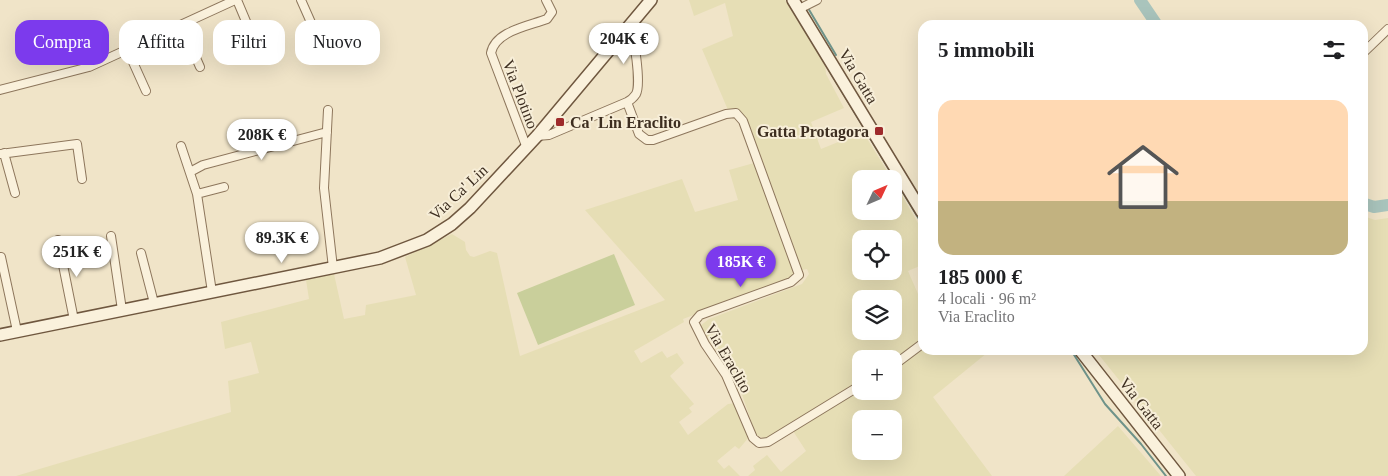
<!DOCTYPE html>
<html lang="it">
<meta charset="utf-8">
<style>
:root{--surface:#fff;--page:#f2f2f2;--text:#202124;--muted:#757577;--line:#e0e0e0;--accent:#7c3aed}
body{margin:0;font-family:"Times New Roman",serif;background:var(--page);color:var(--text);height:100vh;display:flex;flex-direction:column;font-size:19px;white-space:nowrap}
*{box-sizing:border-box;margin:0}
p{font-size:16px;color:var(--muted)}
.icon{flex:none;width:28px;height:28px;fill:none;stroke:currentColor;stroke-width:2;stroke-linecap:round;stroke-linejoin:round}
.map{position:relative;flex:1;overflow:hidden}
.panel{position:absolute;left:918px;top:20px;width:450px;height:335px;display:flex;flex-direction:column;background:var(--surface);border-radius:15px;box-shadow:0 5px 20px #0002}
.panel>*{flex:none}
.guide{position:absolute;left:15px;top:20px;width:475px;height:45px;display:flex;gap:10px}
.needle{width:32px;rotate:46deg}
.buttons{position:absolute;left:852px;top:170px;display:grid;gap:10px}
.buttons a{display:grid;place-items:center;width:50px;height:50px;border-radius:10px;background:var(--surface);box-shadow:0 5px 20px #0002;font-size:25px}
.price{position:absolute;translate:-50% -42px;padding:0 11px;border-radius:18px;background:#fff;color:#222;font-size:16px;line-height:32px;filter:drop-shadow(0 1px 2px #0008)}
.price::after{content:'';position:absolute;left:50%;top:30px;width:15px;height:11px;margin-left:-8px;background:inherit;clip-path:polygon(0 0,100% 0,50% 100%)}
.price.on{background:var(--accent);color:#fff}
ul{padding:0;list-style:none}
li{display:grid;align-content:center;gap:10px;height:265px;padding:0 20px}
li+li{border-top:1px solid var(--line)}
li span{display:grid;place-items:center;height:155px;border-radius:15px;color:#555}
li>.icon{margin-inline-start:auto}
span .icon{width:90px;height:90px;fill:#fffc;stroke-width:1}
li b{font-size:21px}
h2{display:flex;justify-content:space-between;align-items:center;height:60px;padding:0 20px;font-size:21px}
.tag{padding:0 18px;border-radius:15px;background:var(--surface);box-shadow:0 5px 20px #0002;font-size:18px;line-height:45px}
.tag.on{background:var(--accent);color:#fff}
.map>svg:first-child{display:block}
</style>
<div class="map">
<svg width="1388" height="476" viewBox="0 0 1388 476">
<rect width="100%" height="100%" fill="#f0e4c8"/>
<path fill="#e6deb5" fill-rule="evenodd" d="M 689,0 L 785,0 L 825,64 L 826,74 L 844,108 L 811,122 L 821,149 L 863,132 L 892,179 L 861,179 L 861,211 L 894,211 L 894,182 L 922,230 L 922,265 L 908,271 L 922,303 L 922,339 L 894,361 L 894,359 L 861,359 L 861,382 L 830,403 L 766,439 L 756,435 L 738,383 L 700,326 L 709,319 L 802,284 L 809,274 L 807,269 L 802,270 L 759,161 L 746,119 L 736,109 L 728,110 L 702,49 L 733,36 L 725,3 L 694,16 ZM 861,239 L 894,239 L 894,271 L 861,271 ZM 861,299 L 894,299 L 894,331 L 861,331 Z
M 754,163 L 796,274 L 792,278 L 683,319 L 684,322 L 634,351 L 641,363 L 662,351 L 667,358 L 677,353 L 684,363 L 670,376 L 694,404 L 689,408 L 692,412 L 679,422 L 688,435 L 728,404 L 736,403 L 749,437 L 739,449 L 735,446 L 717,461 L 724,469 L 729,465 L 740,476 L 16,476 L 231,412 L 228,381 L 259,373 L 251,342 L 225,349 L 221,322 L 309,299 L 306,280 L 334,274 L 344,319 L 365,315 L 366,305 L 416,295 L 405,257 L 452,234 L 465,242 L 466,250 L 470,256 L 474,257 L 490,251 L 497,253 L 520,356 L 665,300 L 585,210 L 682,179 L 695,212 L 738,200 L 729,170 Z
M 1363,216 L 1375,220 L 1388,218 L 1388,476 L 1196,476 L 1095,350 L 1362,350 Z
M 922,347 L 922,350 L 985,350 L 987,353 L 933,397 L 992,476 L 748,476 L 755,470 L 753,466 L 767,455 L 781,472 L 806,451 L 793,431 L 861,390 L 894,391 L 894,369 ZM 861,419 L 894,419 L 894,451 L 861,451 Z
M 1118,426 L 1161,476 L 1064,476 Z"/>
<path fill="#c9cf9b" d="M 614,254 L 635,305 L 538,345 L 517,293 Z"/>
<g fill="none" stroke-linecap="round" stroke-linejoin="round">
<path stroke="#6f938a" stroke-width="2" d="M 808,8 L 836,55
M 829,70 L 922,224
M 1071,350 L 1105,404 L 1141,444 L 1166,476"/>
<path stroke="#a9c4bc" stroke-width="12" d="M 1140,0 L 1157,25
M 1362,203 L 1374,207 L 1388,205"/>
<defs>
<path id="street" d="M 237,0 L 253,38
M 301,0 L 317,36 L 305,42
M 799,9 L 817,0
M 182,26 L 200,67
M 128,51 L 146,91
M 1362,54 L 1388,29
M 0,90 L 89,67 L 235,0
M 627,102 L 639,134 L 647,140 L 653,140 L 726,114 L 736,113 L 743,121 L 799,275 L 791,282 L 700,315 L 694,322 L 705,344 L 726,375 L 753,438 L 759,443 L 768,442 L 861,385
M 328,110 L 324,188 L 333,268
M 537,136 L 549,135 L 627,102 C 631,100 634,97 636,94 C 641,85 635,34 628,27
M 529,144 L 525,143 L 491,53 C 495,31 529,26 547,19 L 552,12 L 546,0
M 181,146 L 197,194 L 212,292
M 4,153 L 15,193
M 0,154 L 77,144 L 82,179
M 190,172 L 203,165 L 327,132
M 197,194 L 224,187
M 111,236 L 122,310
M 58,240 L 74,320
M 141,253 L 154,303
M 1,257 L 17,331
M 894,365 L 922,344"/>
<path id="secondary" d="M 793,0 L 922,212
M 0,335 L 380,258 L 427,240 L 452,224 L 470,208 L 537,136 L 651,0
M 1080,350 L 1179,476"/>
</defs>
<use href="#street" stroke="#8d765c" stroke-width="10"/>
<use href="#secondary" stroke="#6f573f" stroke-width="14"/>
<use href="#street" stroke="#faf1dc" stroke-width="8"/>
<use href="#secondary" stroke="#faf1dc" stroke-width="11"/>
</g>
<g fill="#9e2a2b" stroke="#f7eed8" stroke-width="2">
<rect x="555" y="117" width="10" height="10" rx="2.5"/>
<rect x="874" y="126" width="10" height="10" rx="2.5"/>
</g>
<g text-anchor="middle" stroke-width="4" stroke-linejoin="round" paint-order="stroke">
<g font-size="16" fill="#3d2e20" stroke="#f7eed8">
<text transform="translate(859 76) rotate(59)" y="6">Via Gatta</text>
<text transform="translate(521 94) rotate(69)" y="6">Via Plotino</text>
<text transform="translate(458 192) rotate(-43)" y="6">Via Ca' Lin</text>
<text transform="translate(729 358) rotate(60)" y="6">Via Eraclito</text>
<text transform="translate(1142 403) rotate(52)" y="6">Via Gatta</text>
</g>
<g font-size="16" font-weight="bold" fill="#3d2e20" stroke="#f7eed8" text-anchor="start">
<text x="570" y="128">Ca' Lin Eraclito</text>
<text x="869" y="137" text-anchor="end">Gatta Protagora</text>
</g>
</g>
</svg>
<div class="buttons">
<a><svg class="needle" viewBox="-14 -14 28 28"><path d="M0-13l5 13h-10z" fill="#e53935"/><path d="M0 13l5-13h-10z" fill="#757577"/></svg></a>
<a><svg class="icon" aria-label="locate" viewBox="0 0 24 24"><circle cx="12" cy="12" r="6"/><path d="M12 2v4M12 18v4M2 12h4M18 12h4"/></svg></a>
<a><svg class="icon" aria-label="layers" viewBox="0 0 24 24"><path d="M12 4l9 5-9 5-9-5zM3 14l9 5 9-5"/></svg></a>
<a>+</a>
<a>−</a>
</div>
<b class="price" style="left:624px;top:65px">204K €</b>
<b class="price" style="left:262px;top:161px">208K €</b>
<b class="price" style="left:282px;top:264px">89.3K €</b>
<b class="price" style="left:77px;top:278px">251K €</b>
<b class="price on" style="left:741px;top:288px">185K €</b>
<div class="guide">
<a class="tag on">Compra</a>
<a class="tag">Affitta</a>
<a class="tag">Filtri</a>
<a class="tag">Nuovo</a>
</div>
<section class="panel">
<h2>5 immobili<svg class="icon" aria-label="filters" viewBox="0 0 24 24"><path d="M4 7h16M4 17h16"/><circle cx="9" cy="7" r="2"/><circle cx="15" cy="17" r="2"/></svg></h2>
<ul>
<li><span style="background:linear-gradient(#ffd9b3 65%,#c2b280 0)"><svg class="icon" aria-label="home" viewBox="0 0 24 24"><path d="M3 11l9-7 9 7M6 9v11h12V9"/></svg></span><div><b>185 000 €</b><p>4 locali · 96 m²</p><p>Via Eraclito</p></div></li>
</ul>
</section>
</div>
